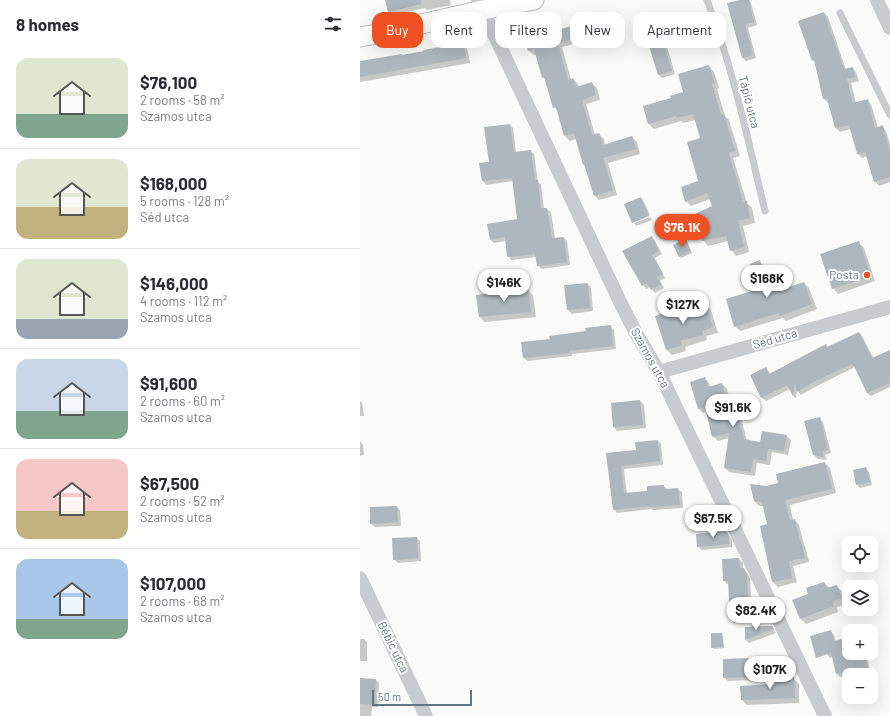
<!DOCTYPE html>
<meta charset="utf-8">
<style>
:root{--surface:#fff;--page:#f2f2f3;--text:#2b2b33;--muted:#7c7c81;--line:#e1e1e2;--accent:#f05122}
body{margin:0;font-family:Barlow,sans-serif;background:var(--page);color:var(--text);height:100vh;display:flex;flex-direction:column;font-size:15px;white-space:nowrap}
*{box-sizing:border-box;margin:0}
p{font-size:13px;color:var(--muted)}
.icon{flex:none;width:22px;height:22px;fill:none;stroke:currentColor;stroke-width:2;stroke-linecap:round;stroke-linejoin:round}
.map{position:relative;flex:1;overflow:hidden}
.panel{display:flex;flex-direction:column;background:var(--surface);width:360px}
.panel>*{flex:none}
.hud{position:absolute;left:12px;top:12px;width:380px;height:36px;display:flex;gap:8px}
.controls{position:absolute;left:482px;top:536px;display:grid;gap:8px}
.controls a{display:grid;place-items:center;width:36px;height:36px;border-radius:8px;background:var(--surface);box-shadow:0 4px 16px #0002;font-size:20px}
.scale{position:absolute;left:12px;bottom:10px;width:100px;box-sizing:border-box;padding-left:4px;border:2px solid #637685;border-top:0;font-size:11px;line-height:14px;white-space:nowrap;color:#637685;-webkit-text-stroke:3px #fff;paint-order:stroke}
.price{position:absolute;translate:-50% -34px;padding:0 9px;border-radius:14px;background:#fff;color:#222;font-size:13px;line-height:26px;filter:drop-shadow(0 1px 2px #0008)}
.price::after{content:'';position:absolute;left:50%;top:24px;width:12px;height:9px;margin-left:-6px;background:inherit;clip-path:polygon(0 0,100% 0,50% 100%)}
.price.selected{background:var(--accent);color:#fff}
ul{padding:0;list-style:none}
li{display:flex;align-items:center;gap:12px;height:100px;padding:0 16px}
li+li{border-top:1px solid var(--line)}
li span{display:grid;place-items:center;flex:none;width:112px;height:80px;border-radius:12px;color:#555}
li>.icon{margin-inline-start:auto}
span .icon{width:48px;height:48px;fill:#fffc;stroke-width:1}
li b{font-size:17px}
h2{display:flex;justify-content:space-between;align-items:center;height:48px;padding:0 16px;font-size:17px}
.chip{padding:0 14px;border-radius:12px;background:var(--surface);box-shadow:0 4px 16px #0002;font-size:14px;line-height:36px}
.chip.selected{background:var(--accent);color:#fff}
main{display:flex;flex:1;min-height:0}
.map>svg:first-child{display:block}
</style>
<main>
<section class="panel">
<h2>8 homes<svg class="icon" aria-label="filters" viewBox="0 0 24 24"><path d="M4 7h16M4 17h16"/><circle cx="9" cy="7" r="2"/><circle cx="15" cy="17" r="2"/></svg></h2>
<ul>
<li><span style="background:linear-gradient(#dfe7d0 70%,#7fa58c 0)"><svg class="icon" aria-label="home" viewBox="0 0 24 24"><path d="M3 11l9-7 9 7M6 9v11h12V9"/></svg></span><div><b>$76,100</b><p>2 rooms · 58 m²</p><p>Szamos utca</p></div></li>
<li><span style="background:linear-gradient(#dfe7d0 60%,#c2b280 0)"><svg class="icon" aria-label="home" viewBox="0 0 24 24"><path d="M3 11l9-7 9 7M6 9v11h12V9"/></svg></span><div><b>$168,000</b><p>5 rooms · 128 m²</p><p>Séd utca</p></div></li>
<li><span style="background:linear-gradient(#dfe7d0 75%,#9aa5b1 0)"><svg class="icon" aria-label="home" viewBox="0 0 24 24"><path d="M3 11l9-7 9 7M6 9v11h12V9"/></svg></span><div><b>$146,000</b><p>4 rooms · 112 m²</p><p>Szamos utca</p></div></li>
<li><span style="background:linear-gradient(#c9d6e8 65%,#7fa58c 0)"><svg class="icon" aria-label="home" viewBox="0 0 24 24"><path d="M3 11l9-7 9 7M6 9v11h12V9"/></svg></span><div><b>$91,600</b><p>2 rooms · 60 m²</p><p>Szamos utca</p></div></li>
<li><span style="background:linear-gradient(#f6c9c9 65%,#c2b280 0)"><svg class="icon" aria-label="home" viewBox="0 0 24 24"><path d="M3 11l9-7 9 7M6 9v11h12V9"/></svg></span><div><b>$67,500</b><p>2 rooms · 52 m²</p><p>Szamos utca</p></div></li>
<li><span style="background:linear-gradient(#a9c7e8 75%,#7fa58c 0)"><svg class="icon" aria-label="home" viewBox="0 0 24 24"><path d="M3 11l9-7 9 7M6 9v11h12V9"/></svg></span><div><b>$107,000</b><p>2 rooms · 68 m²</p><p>Szamos utca</p></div></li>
</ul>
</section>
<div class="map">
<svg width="530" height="716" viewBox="0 0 530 716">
<rect width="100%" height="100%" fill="#fafaf8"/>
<path fill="#0003" d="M 26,0 L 90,0 L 91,5 L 67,10 L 65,8 L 33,15 L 29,11 Z
M 384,0 L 389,0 L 391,3 L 397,25 L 388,28 L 396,58 L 386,61 L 382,57 Z
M 464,13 L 468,17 L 486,70 L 492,68 L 496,72 L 499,81 L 491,83 L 496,103 L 507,100 L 511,104 L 518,128 L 522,127 L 526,131 L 530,144 L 530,182 L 519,186 L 515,181 L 507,156 L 502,158 L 498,154 L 491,129 L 480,132 L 476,128 L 468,103 L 464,99 L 456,63 L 453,60 Z
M 311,18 L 314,21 L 319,40 L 306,43 L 315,74 L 302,78 L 299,75 L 289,43 Z
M 188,23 L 193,28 L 194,32 L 217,25 L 222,30 L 225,41 L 202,47 L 211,80 L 213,79 L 218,84 L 219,87 L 232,83 L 237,88 L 240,100 L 226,104 L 235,135 L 239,134 L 244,139 L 245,145 L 272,137 L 277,142 L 280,154 L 248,163 L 257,195 L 239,200 L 234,195 L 226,166 L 224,164 L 216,139 L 210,141 L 205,136 L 198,111 L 194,107 L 187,81 L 183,77 L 177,55 L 174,55 L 169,51 L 164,30 Z
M 103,44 L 107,48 L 110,63 L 0,82 L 0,62 L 42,55 L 43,56 Z
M 349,66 L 354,72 L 359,88 L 357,89 L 365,116 L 369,120 L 380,156 L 373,158 L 387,203 L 392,208 L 395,223 L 383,226 L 389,252 L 376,256 L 371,250 L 368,241 L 348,246 L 343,240 L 354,206 L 350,199 L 331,206 L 326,201 L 340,182 L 341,139 L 336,120 L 323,123 L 321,121 L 294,129 L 289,124 L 284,107 L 312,99 L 324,93 Z
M 150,125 L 153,128 L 156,153 L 170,151 L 174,154 L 178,182 L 181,185 L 184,209 L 187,209 L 191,212 L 195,239 L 204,238 L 207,241 L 210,265 L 181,269 L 178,265 L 177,257 L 151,260 L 148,256 L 146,241 L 134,243 L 131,240 L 158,219 L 154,181 L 126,185 L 123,181 L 120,164 L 130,162 Z
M 281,198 L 284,202 L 290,215 L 273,221 Z
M 290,217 L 292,220 L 276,226 L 274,223 Z
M 292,237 L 295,241 L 302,254 L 295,258 L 305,278 L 300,281 L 304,288 L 295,293 L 290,287 L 286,289 L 283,285 Z
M 327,242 L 332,253 L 321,258 L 320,257 Z
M 498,242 L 504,248 L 515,281 L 478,294 L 473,288 Z
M 400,262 L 405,267 L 410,281 L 421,277 L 426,282 L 429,289 L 444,283 L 449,288 L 457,309 L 426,321 L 423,318 L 380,331 L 375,326 L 399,290 Z
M 227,284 L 231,287 L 233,311 L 212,314 L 208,310 L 205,286 Z
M 168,290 L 173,295 L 176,317 L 125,322 L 120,317 Z
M 346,304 L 351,310 L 358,333 L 346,336 L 347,340 L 325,347 L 326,351 L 312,355 L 307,350 L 319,309 L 322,312 Z
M 250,326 L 254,330 L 256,349 L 212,354 L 212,356 L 168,361 L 164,358 L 191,340 L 227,332 Z
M 499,333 L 502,336 L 514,359 L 530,351 L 530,387 L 511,396 L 507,393 L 495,367 L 455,387 L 441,395 L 437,390 L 436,398 L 433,396 L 430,389 L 406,401 L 402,398 L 391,376 L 406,368 L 411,375 L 465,345 L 468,348 Z
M 345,378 L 349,383 L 351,388 L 362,384 L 367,389 L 373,410 L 376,410 L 380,414 L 387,441 L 401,443 L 426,436 L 431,440 L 428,455 L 412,452 L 410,465 L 397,463 L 395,476 L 369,472 L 365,468 L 369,438 L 358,441 L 353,436 L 347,411 L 343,413 L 338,408 Z
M 0,401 L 2,403 L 4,416 L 0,416 Z
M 280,401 L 284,405 L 286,428 L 257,431 L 254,427 L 252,404 Z
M 459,418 L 463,422 L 471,453 L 465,455 L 467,460 L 458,459 L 454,455 Z
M 0,441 L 3,445 L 4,455 L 0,456 Z
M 298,441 L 301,444 L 303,465 L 264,469 L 267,494 L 288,491 L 303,486 L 307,489 L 318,489 L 322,492 L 323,508 L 293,510 L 292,509 L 257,513 L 254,509 L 248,454 L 277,451 Z
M 465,463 L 470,468 L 476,493 L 430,505 L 433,520 L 435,520 L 439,525 L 444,545 L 445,546 L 449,562 L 433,566 L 437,582 L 418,587 L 413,582 L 401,526 L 408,525 L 404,506 L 399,506 L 394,501 L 406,487 L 420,484 Z
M 506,468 L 509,472 L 512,485 L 500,488 L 497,484 Z
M 37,507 L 40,510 L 41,526 L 15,527 L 11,524 Z
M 366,532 L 369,535 L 372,540 L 372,547 L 342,550 L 338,547 Z
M 57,538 L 60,541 L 61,561 L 38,563 L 34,559 Z
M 379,559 L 383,563 L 383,569 L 387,573 L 390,578 L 391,599 L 393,602 L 394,623 L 374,623 L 371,620 L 369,584 L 367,584 L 364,581 Z
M 464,583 L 470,588 L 476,586 L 482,591 L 487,604 L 477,607 L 478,612 L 446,624 L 441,619 L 449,595 Z
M 412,627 L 416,633 L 389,643 L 386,640 Z
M 471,631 L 474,635 L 476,642 L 489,638 L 489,653 L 506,653 L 511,675 L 489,675 L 489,697 L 505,697 L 490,700 L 487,697 L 483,677 L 480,677 L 477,674 L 473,657 L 470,658 L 467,654 L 466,650 Z
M 362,634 L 363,635 L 364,648 L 354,649 L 352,647 Z
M 0,639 L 4,639 L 7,642 L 7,661 L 0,661 Z
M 388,659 L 392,662 L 393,680 L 368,681 L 364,677 Z
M 511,677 L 515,695 L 511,696 Z
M 433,678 L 439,684 L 439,703 L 387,705 L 382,700 L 411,685 Z
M 0,679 L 16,680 L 19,683 L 18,707 L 12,707 L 11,716 L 0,716 Z"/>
<path fill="#aeb7bd" d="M 25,0 L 60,0 L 61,4 L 28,12 Z
M 380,0 L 389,0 L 394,22 L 385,24 L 393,55 L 382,58 L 367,3 Z
M 464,12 L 484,69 L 493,67 L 495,77 L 487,79 L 493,103 L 508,99 L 515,128 L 523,125 L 530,153 L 530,177 L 514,182 L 505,152 L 497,154 L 489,125 L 475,128 L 467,98 L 463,99 L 454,60 L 452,61 L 438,21 Z
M 311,17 L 316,37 L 303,40 L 312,71 L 298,75 L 288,43 L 284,23 Z
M 188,22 L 191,32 L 218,24 L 221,36 L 198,43 L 208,80 L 213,78 L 216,87 L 232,82 L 236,95 L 222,100 L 232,135 L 239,133 L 243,145 L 272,136 L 276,149 L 243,158 L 253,190 L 234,196 L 224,164 L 223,165 L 214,133 L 204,136 L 196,107 L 193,108 L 184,77 L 182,78 L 174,49 L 168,51 L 162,29 Z
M 103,43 L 106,58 L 0,77 L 0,61 L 42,54 L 42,55 L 64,51 L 63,50 Z
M 349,65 L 355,83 L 352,84 L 361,115 L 364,114 L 375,151 L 369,153 L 383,202 L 387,201 L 390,218 L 378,221 L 384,247 L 370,251 L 366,236 L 342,241 L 335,214 L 352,206 L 347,193 L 325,202 L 321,187 L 338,181 L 327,142 L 340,138 L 333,114 L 317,118 L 316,116 L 288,124 L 283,106 L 311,98 L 310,96 L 323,92 L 318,74 Z
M 150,124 L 154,152 L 171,150 L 175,180 L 178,180 L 181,208 L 187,208 L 192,238 L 204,237 L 207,262 L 177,266 L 175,254 L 147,257 L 145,237 L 130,240 L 127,224 L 157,219 L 152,178 L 122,181 L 119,163 L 129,162 L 124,127 Z
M 281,197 L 289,216 L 272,223 L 264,204 Z
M 292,236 L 299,251 L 292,255 L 303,274 L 297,277 L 301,284 L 291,290 L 287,283 L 282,286 L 262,251 Z
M 326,239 L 331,251 L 319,257 L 313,245 Z
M 499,241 L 511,276 L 472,289 L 460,254 Z
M 400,260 L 407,281 L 421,276 L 426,288 L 444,282 L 452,304 L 420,316 L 419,313 L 374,327 L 366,299 L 398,289 L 390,264 Z
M 228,283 L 230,308 L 207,310 L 204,285 Z
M 168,289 L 171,312 L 119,317 L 116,295 Z
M 346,303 L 353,327 L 342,331 L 343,335 L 320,341 L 322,345 L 306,350 L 295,316 L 320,308 L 321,311 Z
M 251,325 L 253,346 L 209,351 L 209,353 L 163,358 L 161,342 L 190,339 L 189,336 L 226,331 L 225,328 Z
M 499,332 L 512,358 L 530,350 L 530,383 L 507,393 L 494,366 L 493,366 L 492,364 L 451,383 L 437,392 L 435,382 L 433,396 L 427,385 L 401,398 L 390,375 L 406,367 L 409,374 L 466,344 L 467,347 Z
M 345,377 L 348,387 L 362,383 L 370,410 L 376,408 L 384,439 L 400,442 L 402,431 L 427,435 L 424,451 L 408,449 L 406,461 L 393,459 L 391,472 L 364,468 L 369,433 L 352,437 L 345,407 L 338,409 L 330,382 Z
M 280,400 L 283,425 L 253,427 L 251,403 Z
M 460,417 L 468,450 L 462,451 L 464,457 L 453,455 L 444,421 Z
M 298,440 L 300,461 L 261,466 L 264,493 L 287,491 L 287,486 L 304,485 L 304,489 L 318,488 L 320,505 L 288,507 L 288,506 L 253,510 L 246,453 L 276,450 L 275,442 Z
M 465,462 L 472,489 L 425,500 L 430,520 L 435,519 L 440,541 L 441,540 L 445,558 L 429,561 L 432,578 L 412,582 L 400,526 L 407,524 L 402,502 L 394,501 L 390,484 L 406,486 L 418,483 L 416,474 Z
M 506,467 L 510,482 L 496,485 L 493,470 Z
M 37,506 L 38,522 L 10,524 L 10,507 Z
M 366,531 L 369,536 L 369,544 L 337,547 L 336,534 Z
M 57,537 L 58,558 L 33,560 L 32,538 Z
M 379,558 L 380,568 L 384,568 L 387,574 L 388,597 L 390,597 L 391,619 L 370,620 L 368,581 L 363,581 L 362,559 Z
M 464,582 L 467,588 L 477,585 L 482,598 L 472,602 L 474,606 L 440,619 L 432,600 L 448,594 L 446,588 Z
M 412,626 L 414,629 L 385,640 L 385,627 Z
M 471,630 L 474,641 L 489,637 L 489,657 L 504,653 L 509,675 L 481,675 L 481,673 L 476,674 L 471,653 L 456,658 L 450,636 Z
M 351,633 L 362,633 L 363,647 L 351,648 Z
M 389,658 L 390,677 L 363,678 L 363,659 Z
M 434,677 L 435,698 L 381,700 L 380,686 L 410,684 L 410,678 Z
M 0,678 L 16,679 L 15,705 L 0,704 Z"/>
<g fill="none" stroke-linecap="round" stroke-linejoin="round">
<defs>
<path id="secondary" d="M 0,37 L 17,34 L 123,10 L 174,0"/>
</defs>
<use href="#secondary" stroke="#b7bec3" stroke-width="21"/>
<path stroke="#c8ccd0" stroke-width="7" d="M 347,0 C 373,68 388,140 405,211
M 480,13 L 530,115"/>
<path stroke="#c8ccd0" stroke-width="14" d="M 118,0 L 261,304 L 276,333 L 299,372 L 465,716
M 517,0 L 530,28
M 299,372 L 530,307
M 0,578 L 66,716"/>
<use href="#secondary" stroke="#fff" stroke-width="19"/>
</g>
<circle fill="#f05122" stroke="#fff" stroke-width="1.5" cx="507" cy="275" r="4"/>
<g text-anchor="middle" stroke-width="4" stroke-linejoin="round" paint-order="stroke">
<g font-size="12" fill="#637685" stroke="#fff">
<text transform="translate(389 102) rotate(76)" y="4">Tápió utca</text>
<text transform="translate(415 339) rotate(-16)" y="4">Séd utca</text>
<text transform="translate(290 358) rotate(61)" y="4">Szamos utca</text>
<text transform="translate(33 647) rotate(64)" y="4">Bébic utca</text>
</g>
<g font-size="12" fill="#637685" stroke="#fff" text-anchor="end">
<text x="499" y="279">Posta</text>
</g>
</g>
</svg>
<div class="controls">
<a><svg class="icon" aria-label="locate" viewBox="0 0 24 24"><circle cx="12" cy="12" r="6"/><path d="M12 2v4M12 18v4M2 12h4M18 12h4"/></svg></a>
<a><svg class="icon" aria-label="layers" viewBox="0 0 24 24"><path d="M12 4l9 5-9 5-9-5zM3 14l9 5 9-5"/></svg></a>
<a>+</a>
<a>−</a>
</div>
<div class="scale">50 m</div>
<b class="price selected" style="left:322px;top:248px">$76.1K</b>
<b class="price" style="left:407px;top:299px">$168K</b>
<b class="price" style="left:144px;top:303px">$146K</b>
<b class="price" style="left:323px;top:325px">$127K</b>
<b class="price" style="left:373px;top:428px">$91.6K</b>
<b class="price" style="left:353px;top:539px">$67.5K</b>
<b class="price" style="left:396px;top:631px">$82.4K</b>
<b class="price" style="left:410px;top:690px">$107K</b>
<div class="hud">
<a class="chip selected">Buy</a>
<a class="chip">Rent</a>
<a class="chip">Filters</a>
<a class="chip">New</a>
<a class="chip">Apartment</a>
</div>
</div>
</main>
